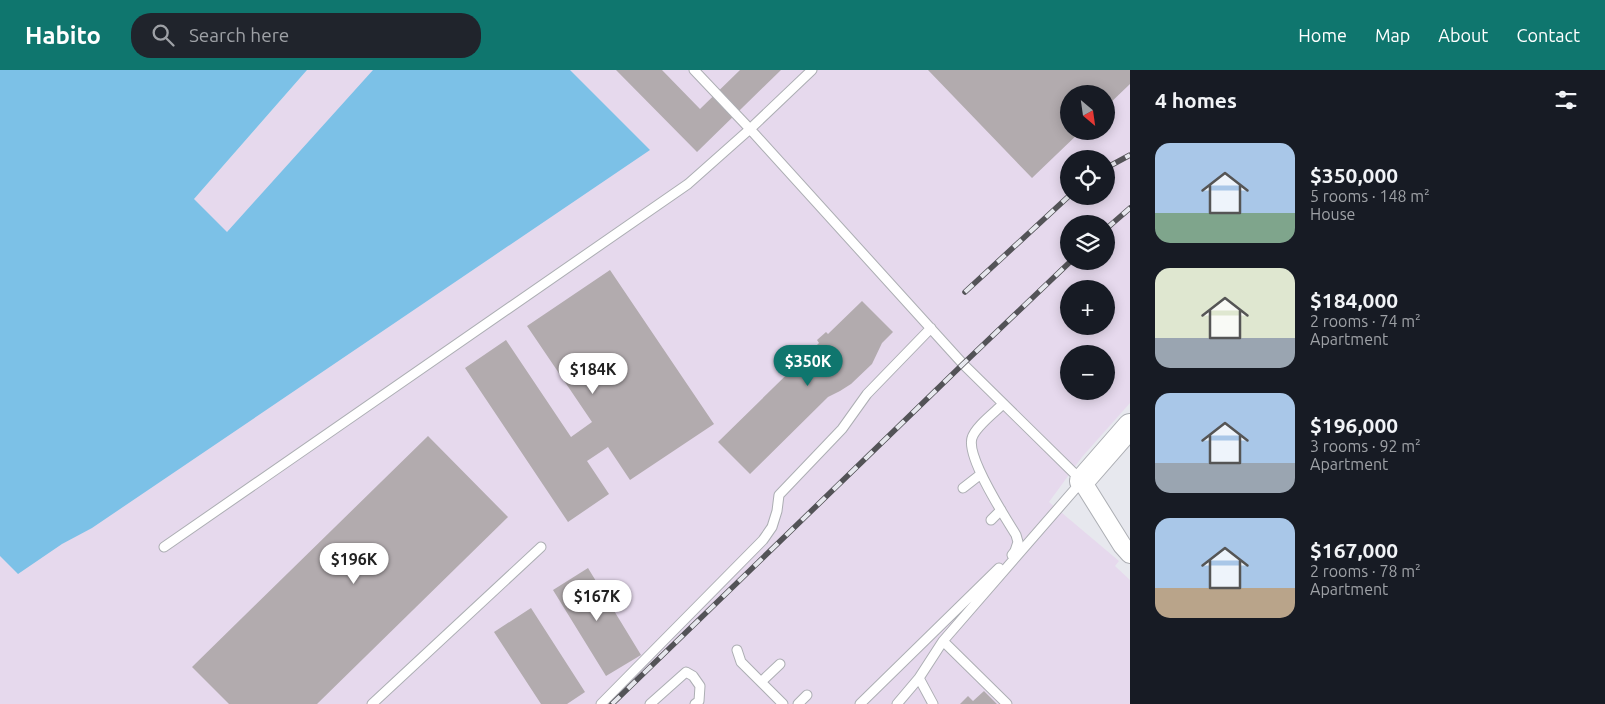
<!DOCTYPE html>
<meta charset="utf-8">
<style>
:root{--surface:#171b24;--page:#20242c;--text:#f1f3f6;--muted:#9ea1a6;--accent:#0f766e}
body{margin:0;font-family:Ubuntu,sans-serif;background:var(--page);color:var(--text);height:100vh;display:flex;flex-direction:column;font-size:19px;white-space:nowrap}
*{box-sizing:border-box;margin:0}
p{font-size:16px;color:var(--muted)}
.icon{flex:none;width:28px;height:28px;fill:none;stroke:currentColor;stroke-width:2;stroke-linecap:round;stroke-linejoin:round}
.map{position:relative;flex:1;overflow:hidden}
.panel{display:flex;flex-direction:column;background:var(--surface);width:475px}
.panel>*{flex:none}
.needle{width:32px;rotate:151deg}
.fabs{position:absolute;left:1060px;top:15px;display:grid;gap:10px}
.fabs a{display:grid;place-items:center;width:55px;height:55px;border-radius:50%;background:var(--surface);box-shadow:0 2px 12px #0003;font-size:25px}
.price{position:absolute;translate:-50% -42px;padding:0 11px;border-radius:18px;background:#fff;color:#222;font-size:16px;line-height:32px;filter:drop-shadow(0 1px 2px #0008)}
.price::after{content:'';position:absolute;left:50%;top:30px;width:15px;height:11px;margin-left:-8px;background:inherit;clip-path:polygon(0 0,100% 0,50% 100%)}
.price.current{background:var(--accent);color:#fff}
ul{padding:0;list-style:none}
li{display:flex;align-items:center;gap:15px;height:125px;padding:0 25px}
li span{display:grid;place-items:center;flex:none;width:140px;height:100px;border-radius:15px;color:#555}
li>.icon{margin-inline-start:auto}
span .icon{width:60px;height:60px;fill:#fffc;stroke-width:1}
li b{font-size:21px}
h2{display:flex;justify-content:space-between;align-items:center;height:60px;padding:0 25px;font-size:21px}
header{display:flex;align-items:center;gap:30px;box-sizing:border-box;height:70px;padding:0 25px;background:var(--accent);color:#fff}
header strong{font-size:24px}
nav{display:flex;gap:28px;margin-inline-start:auto;font-size:18px}
.search{width:350px;height:45px;background:var(--page);display:flex;align-items:center;gap:12px;box-sizing:border-box;padding:0 18px;border-radius:20px;color:var(--muted);font-size:19px}
main{display:flex;flex:1;min-height:0}
.map>svg:first-child{display:block}
</style>
<header>
<strong>Habito</strong>
<div class="search"><svg class="icon" aria-label="search" viewBox="0 0 24 24"><circle cx="10" cy="10" r="6"/><path d="M15 15l6 6"/></svg>Search here</div>
<nav><a>Home</a><a>Map</a><a>About</a><a>Contact</a></nav>
</header>
<main>
<div class="map">
<svg width="1130" height="634" viewBox="0 0 1130 634">
<rect width="100%" height="100%" fill="#e7e8ee"/>
<path fill="#e6d9ed" fill-rule="evenodd" d="M 307,0 L 1130,0 L 1130,333 L 1082,387 L 1049,432 L 1119,491 L 1115,496 L 1130,510 L 1130,634 L 0,634 L 0,267 L 194,129 ZM 1069,24 L 1106,24 L 1106,61 L 1069,61 ZM 1069,89 L 1106,89 L 1106,126 L 1069,126 ZM 1069,154 L 1106,154 L 1106,191 L 1069,191 ZM 1069,219 L 1106,219 L 1106,256 L 1069,256 ZM 1069,284 L 1106,284 L 1106,321 L 1069,321 Z"/>
<path fill="#7cc1e7" d="M 0,0 L 307,0 L 194,129 L 227,162 L 373,0 L 570,0 L 650,80 L 92,458 L 62,474 L 18,504 L 0,486 Z"/>
<path fill="#b2abae" d="M 616,0 L 662,0 L 700,39 L 740,0 L 781,0 L 697,82 Z
M 928,0 L 1130,0 L 1130,14 L 1106,37 L 1106,24 L 1069,24 L 1069,61 L 1081,61 L 1032,108 Z
M 610,200 L 714,354 L 630,410 L 608,377 L 587,391 L 609,424 L 568,452 L 465,298 L 506,270 L 571,367 L 592,352 L 527,256 Z
M 862,231 L 893,262 L 882,273 L 872,294 L 851,314 L 840,321 L 828,327 L 750,404 L 718,372 L 819,273 L 817,270 L 826,262 L 828,264 Z
M 428,366 L 508,447 L 317,634 L 229,634 L 192,597 Z
M 588,498 L 641,585 L 606,606 L 553,520 Z
M 531,538 L 585,622 L 567,634 L 541,634 L 494,562 Z
M 984,621 L 997,634 L 960,634 L 968,626 L 973,631 Z"/>
<g fill="none" stroke-linecap="round" stroke-linejoin="round">
<defs>
<path id="lane" d="M 694,0 L 750,59 L 963,294 L 1082,411 L 943,571 L 919,608 L 897,634
M 1003,334 C 995,342 975,357 972,368 C 966,387 1005,447 1016,465 L 1018,472 L 1015,481 L 1012,485
M 963,418 L 981,404
M 991,450 L 1001,440
M 164,477 L 688,114 L 750,59 L 812,0
M 943,571 L 1007,634
M 737,580 L 741,592 L 783,634
M 919,608 L 933,634
M 761,612 L 780,594
M 372,634 L 541,477
M 601,634 L 763,470 L 772,457 L 777,441 L 779,425 L 842,359 L 867,324 L 931,258
M 650,634 L 686,602 L 693,606 L 700,616 L 699,631 L 695,634
M 798,634 L 807,625
M 860,634 L 999,498"/>
<path id="street" d="M 1082,411 L 1122,475 L 1130,484"/>
<path id="secondary" d="M 1082,411 L 1130,356"/>
</defs>
<use href="#lane" stroke="#acaeb3" stroke-width="11"/>
<use href="#street" stroke="#acaeb3" stroke-width="20"/>
<use href="#secondary" stroke="#acaeb3" stroke-width="26"/>
<use href="#lane" stroke="#fff" stroke-width="9"/>
<use href="#street" stroke="#fff" stroke-width="18"/>
<use href="#secondary" stroke="#fff" stroke-width="24"/>
<defs>
<path id="rail" d="M 1106,98 L 1130,85
M 1106,159 L 1130,138
M 965,222 L 1069,126
M 612,634 L 963,294 L 1071,191"/>
</defs>
<use href="#rail" stroke="#535357" stroke-width="5.5"/>
<use href="#rail" stroke="#e7e8ee" stroke-width="4" stroke-dasharray="11" stroke-linecap="butt"/>
</g>
</svg>
<div class="fabs">
<a><svg class="needle" viewBox="-14 -14 28 28"><path d="M0-13l5 13h-10z" fill="#e53935"/><path d="M0 13l5-13h-10z" fill="#9ea1a6"/></svg></a>
<a><svg class="icon" aria-label="locate" viewBox="0 0 24 24"><circle cx="12" cy="12" r="6"/><path d="M12 2v4M12 18v4M2 12h4M18 12h4"/></svg></a>
<a><svg class="icon" aria-label="layers" viewBox="0 0 24 24"><path d="M12 4l9 5-9 5-9-5zM3 14l9 5 9-5"/></svg></a>
<a>+</a>
<a>−</a>
</div>
<b class="price current" style="left:808px;top:317px">$350K</b>
<b class="price" style="left:593px;top:325px">$184K</b>
<b class="price" style="left:354px;top:515px">$196K</b>
<b class="price" style="left:597px;top:552px">$167K</b>
</div>
<section class="panel">
<h2>4 homes<svg class="icon" aria-label="filters" viewBox="0 0 24 24"><path d="M4 7h16M4 17h16"/><circle cx="9" cy="7" r="2"/><circle cx="15" cy="17" r="2"/></svg></h2>
<ul>
<li><span style="background:linear-gradient(#a9c7e8 70%,#7fa58c 0)"><svg class="icon" aria-label="home" viewBox="0 0 24 24"><path d="M3 11l9-7 9 7M6 9v11h12V9"/></svg></span><div><b>$350,000</b><p>5 rooms · 148 m²</p><p>House</p></div></li>
<li><span style="background:linear-gradient(#dfe7d0 70%,#9aa5b1 0)"><svg class="icon" aria-label="home" viewBox="0 0 24 24"><path d="M3 11l9-7 9 7M6 9v11h12V9"/></svg></span><div><b>$184,000</b><p>2 rooms · 74 m²</p><p>Apartment</p></div></li>
<li><span style="background:linear-gradient(#a9c7e8 70%,#9aa5b1 0)"><svg class="icon" aria-label="home" viewBox="0 0 24 24"><path d="M3 11l9-7 9 7M6 9v11h12V9"/></svg></span><div><b>$196,000</b><p>3 rooms · 92 m²</p><p>Apartment</p></div></li>
<li><span style="background:linear-gradient(#a9c7e8 70%,#b9a48a 0)"><svg class="icon" aria-label="home" viewBox="0 0 24 24"><path d="M3 11l9-7 9 7M6 9v11h12V9"/></svg></span><div><b>$167,000</b><p>2 rooms · 78 m²</p><p>Apartment</p></div></li>
</ul>
</section>
</main>
